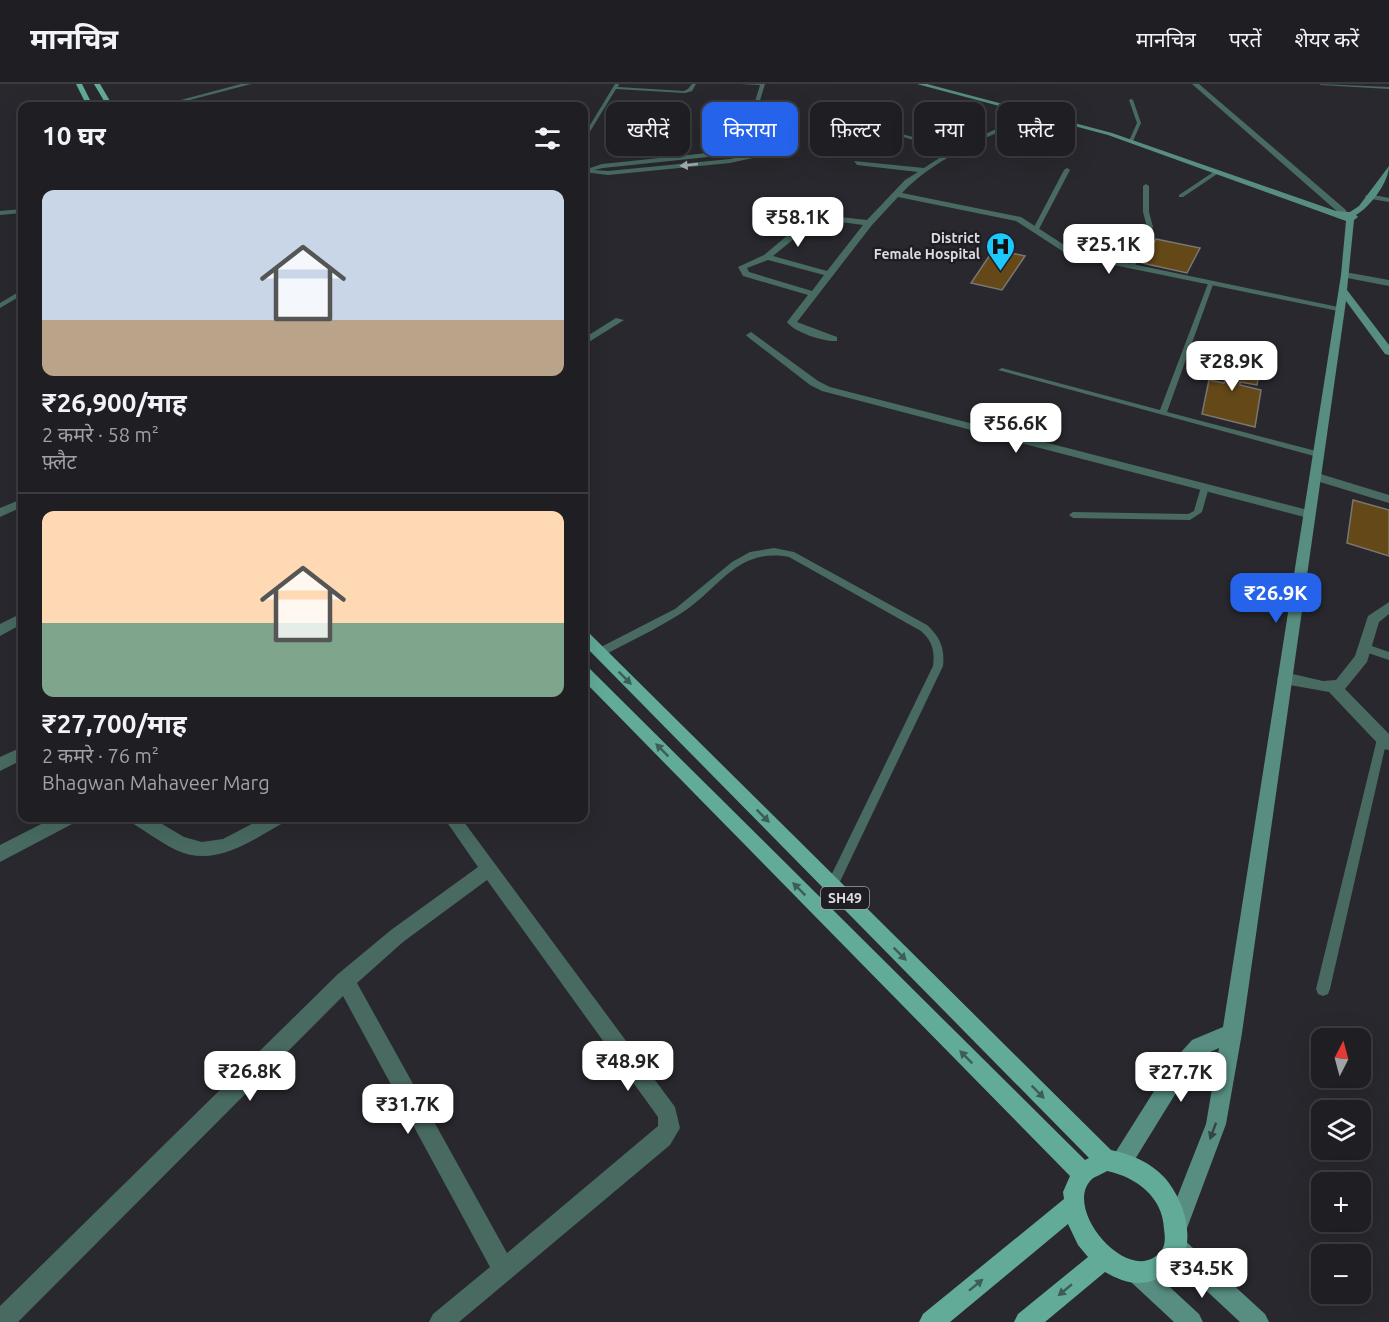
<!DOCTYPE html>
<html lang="hi">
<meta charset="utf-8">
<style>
:root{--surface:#1f1e22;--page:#2c2b2f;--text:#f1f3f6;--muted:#a1a2a5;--line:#3c3c40;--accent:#2563eb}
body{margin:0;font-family:Ubuntu,"Noto Sans Devanagari",sans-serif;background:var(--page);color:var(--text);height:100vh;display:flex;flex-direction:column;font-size:22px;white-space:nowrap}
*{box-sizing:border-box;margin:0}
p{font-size:20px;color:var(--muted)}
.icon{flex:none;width:33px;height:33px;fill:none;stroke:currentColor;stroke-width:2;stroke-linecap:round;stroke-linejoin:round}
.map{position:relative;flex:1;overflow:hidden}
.sheet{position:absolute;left:18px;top:18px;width:570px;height:720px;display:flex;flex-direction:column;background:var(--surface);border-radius:12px;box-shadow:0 6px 24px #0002,0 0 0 2px var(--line)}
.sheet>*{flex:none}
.guide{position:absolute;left:606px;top:18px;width:570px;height:54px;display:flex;gap:12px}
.needle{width:39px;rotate:6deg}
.tools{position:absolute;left:1311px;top:944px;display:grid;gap:12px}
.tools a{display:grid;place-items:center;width:60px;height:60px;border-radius:12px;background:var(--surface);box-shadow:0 6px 24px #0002,0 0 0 2px var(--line);font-size:30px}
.price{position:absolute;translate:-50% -51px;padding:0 14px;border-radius:12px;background:#fff;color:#222;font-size:20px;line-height:39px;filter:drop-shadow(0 2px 3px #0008)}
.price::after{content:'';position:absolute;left:50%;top:36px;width:18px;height:14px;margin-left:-9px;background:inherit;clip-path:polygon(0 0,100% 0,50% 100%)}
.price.on{background:var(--accent);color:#fff}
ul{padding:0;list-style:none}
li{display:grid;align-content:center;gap:12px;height:318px;padding:0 24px}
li+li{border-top:2px solid var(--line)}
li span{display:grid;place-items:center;height:186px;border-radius:12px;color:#555}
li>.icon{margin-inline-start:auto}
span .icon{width:108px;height:108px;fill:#fffc;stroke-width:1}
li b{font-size:26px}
h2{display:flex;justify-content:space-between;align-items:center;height:72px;padding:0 24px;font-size:26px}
.tag{padding:0 21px;border-radius:12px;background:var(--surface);box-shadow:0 6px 24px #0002,0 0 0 2px var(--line);font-size:21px;line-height:54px}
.tag.on{background:var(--accent);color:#fff}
header{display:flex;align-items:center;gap:36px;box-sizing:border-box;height:84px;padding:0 30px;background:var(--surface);border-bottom:2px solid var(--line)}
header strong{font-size:28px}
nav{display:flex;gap:33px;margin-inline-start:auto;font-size:21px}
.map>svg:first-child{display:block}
</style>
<header>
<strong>मानचित्र</strong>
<nav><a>मानचित्र</a><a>परतें</a><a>शेयर करें</a></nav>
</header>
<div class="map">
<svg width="1389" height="1238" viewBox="0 0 1389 1238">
<rect width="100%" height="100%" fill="#29282e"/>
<path fill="#644818" stroke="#7a7670" stroke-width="1.5" d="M 1156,155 L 1200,164 L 1187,189 L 1142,179 Z
M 994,165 L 1025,172 L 1002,206 L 971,199 Z
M 1205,272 L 1260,284 L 1257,301 L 1240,298 L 1240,301 L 1261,306 L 1255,343 L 1202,330 L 1209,296 L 1224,299 L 1225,294 L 1201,289 Z
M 1353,416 L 1389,426 L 1389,472 L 1347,459 Z"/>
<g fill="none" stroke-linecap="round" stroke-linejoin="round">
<path fill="#486a61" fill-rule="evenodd" d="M 615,0 L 619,0 L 618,3 L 684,7 L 688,5 L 692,0 L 696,0 L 692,7 L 685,9 L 616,5 L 586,54 L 584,55 L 584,51 Z
M 740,0 L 765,0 L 758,23 L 740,30 L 736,52 L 744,56 L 775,63 L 776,69 L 730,79 L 608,91 L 584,88 L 584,86 L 602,80 L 727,67 L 746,71 L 743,73 L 727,71 L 603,84 L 594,86 L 608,87 L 730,75 L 771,67 L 771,65 C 757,60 742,61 731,52 L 736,29 L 754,21 L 760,1 Z
M 1319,0 L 1389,3 L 1389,5 L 1321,1 Z
M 1131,15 L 1133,16 L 1141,39 L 1133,57 L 1131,58 L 1129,57 L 1137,39 L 1129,16 Z
M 1067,84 L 1070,86 L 1039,145 L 1034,146 L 1033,145 L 1064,86 Z
M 1215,87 L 1220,88 L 1183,113 L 1179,113 L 1179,111 Z
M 1146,100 L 1149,102 L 1149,128 L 1153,143 L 1135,182 L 1132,184 L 1129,182 L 1147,143 L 1143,128 L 1143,102 Z
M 22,125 L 22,129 L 0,131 L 0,127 Z
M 1209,197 L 1214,198 L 1167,328 L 1320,368 L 1320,372 L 1314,372 L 998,286 L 1002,284 L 1160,326 Z
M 22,206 L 22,211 L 0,224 L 0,219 Z
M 1205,400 L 1209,403 L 1202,428 L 1190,436 L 1073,434 L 1069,431 L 1073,428 L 1188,430 L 1194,427 L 1201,403 Z
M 774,464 L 794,468 L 927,541 C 940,553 945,564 943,582 L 836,806 L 832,808 L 828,806 L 826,802 L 933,582 C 935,566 932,557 921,547 L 789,473 C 736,463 719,506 680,530 C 655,546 628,558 603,572 L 599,573 L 594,569 L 595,566 L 675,525 L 732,478 L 750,468 Z
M 1366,560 L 1389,568 L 1389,576 L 1362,567 L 1361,564 L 1362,561 Z
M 1382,651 L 1386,652 L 1387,655 L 1330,905 L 1328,910 L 1323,912 L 1318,910 L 1316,905 L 1377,655 L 1378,652 Z"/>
<path fill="#486a61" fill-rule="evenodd" d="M 241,0 L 251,0 L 167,22 L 158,22 Z
M 1192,0 L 1199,0 L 1346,126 L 1346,130 L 1340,130 Z
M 1033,28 L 1035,31 C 990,53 937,72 902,109 L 1021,133 L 1075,168 L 1343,224 L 1338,227 L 1070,172 L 1016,137 L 898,113 L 872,141 L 797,238 L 837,253 L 837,257 C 825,258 795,249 787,238 L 808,211 L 743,192 L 738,183 L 764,171 L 813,130 L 867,136 L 905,96 L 918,88 L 857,81 L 854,77 L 924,84 L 950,67 L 890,49 L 890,47 L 955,64 ZM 818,135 L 863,141 L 827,187 L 773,172 ZM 768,176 L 824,191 L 812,207 L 749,188 L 747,184 Z
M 1369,110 L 1389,114 L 1389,118 L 1366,114 L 1365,112 Z
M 1345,188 L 1389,196 L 1389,202 L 1342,193 L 1341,191 Z
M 616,234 L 624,236 L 584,261 L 584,254 Z
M 751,248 L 818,297 L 830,303 L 1308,426 L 1314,430 L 1308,434 L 822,307 L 810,301 L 748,253 L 746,251 Z
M 1314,388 L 1389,411 L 1389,419 L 1310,395 L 1310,389 Z
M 22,415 L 22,423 L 0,433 L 0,424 Z
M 1389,518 L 1389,530 L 1379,538 L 1367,578 L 1345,605 L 1389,650 L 1389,666 L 1383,665 L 1329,608 L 1284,600 L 1277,594 L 1284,588 L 1323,597 L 1336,596 L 1355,572 L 1368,532 Z
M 22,529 L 22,540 L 0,552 L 0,540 Z
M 22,663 L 22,676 L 0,687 L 0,673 Z
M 53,734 L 76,734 L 74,739 L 0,778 L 0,761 Z
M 130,734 L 152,734 L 184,753 L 202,758 L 223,755 L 263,734 L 285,734 L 283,739 C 249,758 215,784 176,766 C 160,758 147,748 132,739 Z
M 444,734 L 461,734 L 675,1023 L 680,1044 L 670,1061 L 459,1238 L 429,1238 L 433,1230 L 490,1183 L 343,912 L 18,1238 L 0,1238 L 0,1222 L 338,890 L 391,846 L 478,783 ZM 487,796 L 658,1033 L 658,1042 L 507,1169 L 357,899 L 403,858 Z"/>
<path fill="#578e81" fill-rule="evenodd" d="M 917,0 L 927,0 L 1112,49 L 1336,127 L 1350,128 L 1359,122 L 1389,82 C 1389,98 1370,123 1356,131 L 1358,133 L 1354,136 L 1347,206 L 1389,261 L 1389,271 L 1385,270 L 1346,217 L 1242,949 L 1226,1040 L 1187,1144 L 1181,1153 L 1265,1230 L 1269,1238 L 1240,1238 L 1167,1170 L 1164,1162 L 1170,1153 L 1165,1144 L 1206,1040 L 1219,964 L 1206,970 L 1187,991 L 1129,1085 L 1121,1088 L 1113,1085 L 1110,1077 L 1173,977 L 1192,956 L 1223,943 L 1341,191 L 1346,137 L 1108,51 Z
M 1139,1178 L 1147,1182 L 1199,1230 L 1203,1238 L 1174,1238 L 1131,1198 L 1127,1190 L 1131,1182 Z"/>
<path fill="#62ab99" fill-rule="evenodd" d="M 76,0 L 82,0 L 93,22 L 87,22 Z
M 94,0 L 100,0 L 113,22 L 107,22 Z
M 584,548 L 589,549 L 1111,1066 C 1131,1070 1151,1079 1164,1093 C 1184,1115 1198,1158 1177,1183 C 1173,1189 1164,1191 1157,1195 C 1139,1203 1122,1198 1105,1188 L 1045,1238 L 1014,1238 L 1018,1230 L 1088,1173 L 1078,1161 L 1068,1140 L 950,1238 L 919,1238 L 923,1230 L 1064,1115 L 1063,1108 L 1070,1092 L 584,597 L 584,583 L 589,584 L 1085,1076 L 1089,1074 L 584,561 ZM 1107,1087 C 1136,1093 1163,1113 1164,1145 C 1165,1152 1166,1161 1161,1167 C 1131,1205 1062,1126 1091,1096 C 1095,1092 1103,1090 1107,1087 Z"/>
</g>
<defs><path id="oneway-solid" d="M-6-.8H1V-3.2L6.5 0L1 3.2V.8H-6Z" transform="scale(1.5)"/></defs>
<use fill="#a1aead" href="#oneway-solid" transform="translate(689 81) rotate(174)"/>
<g fill="#3d5d59">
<use href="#oneway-solid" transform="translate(625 594) rotate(45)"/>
<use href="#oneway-solid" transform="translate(662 666) rotate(-135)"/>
<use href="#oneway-solid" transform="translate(763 732) rotate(45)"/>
<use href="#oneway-solid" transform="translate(799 805) rotate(-135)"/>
<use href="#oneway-solid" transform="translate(900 870) rotate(45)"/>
<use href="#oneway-solid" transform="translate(966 973) rotate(-135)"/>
<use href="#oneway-solid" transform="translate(1038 1008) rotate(45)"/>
<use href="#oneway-solid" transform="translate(976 1201) rotate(-39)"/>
<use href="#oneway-solid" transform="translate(1065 1206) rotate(140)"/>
</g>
<use fill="#334545" href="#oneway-solid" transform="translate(1213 1047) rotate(110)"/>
<defs>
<symbol id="hospital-pin" viewBox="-11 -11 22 30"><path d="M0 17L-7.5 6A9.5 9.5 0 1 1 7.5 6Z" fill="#1cc9fc" stroke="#1f1e24"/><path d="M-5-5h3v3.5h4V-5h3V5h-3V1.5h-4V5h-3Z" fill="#111"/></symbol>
</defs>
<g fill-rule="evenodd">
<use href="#hospital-pin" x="984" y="146" width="33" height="45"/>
</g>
<g text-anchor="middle" stroke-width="5" stroke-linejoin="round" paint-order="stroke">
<g font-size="14" font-weight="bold" fill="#dcdce0" stroke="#1f1e24" text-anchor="end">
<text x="980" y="159">District<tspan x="980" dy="16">Female Hospital</tspan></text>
</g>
<rect fill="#1f1e24" stroke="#a3a3a8" stroke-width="1.5" x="821" y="803" width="48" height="22" rx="4.5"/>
<g font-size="14" font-weight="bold" fill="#dcdce0">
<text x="845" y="819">SH49</text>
</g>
</g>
</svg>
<div class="tools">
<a><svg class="needle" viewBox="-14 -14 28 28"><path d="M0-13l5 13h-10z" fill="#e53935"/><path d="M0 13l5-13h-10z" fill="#a1a2a5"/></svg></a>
<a><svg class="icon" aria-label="layers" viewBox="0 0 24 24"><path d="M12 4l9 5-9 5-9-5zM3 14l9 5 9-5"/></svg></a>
<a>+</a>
<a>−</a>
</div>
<b class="price" style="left:798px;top:164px">₹58.1K</b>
<b class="price" style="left:1109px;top:191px">₹25.1K</b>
<b class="price" style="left:1232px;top:308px">₹28.9K</b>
<b class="price" style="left:1016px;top:370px">₹56.6K</b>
<b class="price on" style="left:1276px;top:540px">₹26.9K</b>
<b class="price" style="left:628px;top:1008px">₹48.9K</b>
<b class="price" style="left:250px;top:1018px">₹26.8K</b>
<b class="price" style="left:1181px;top:1019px">₹27.7K</b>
<b class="price" style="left:408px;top:1051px">₹31.7K</b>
<b class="price" style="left:1202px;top:1215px">₹34.5K</b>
<div class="guide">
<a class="tag">खरीदें</a>
<a class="tag on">किराया</a>
<a class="tag">फ़िल्टर</a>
<a class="tag">नया</a>
<a class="tag">फ़्लैट</a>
</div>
<section class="sheet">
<h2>10 घर<svg class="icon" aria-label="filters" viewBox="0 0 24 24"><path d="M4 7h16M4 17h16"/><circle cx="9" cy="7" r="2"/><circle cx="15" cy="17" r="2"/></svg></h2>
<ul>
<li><span style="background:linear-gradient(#c9d6e8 70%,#b9a48a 0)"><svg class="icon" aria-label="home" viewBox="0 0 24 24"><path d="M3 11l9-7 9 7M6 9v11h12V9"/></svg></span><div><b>₹26,900/माह</b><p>2 कमरे · 58 m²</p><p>फ़्लैट</p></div></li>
<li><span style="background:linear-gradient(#ffd9b3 60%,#7fa58c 0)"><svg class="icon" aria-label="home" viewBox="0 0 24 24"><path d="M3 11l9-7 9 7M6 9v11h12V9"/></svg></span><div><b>₹27,700/माह</b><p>2 कमरे · 76 m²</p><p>Bhagwan Mahaveer Marg</p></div></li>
</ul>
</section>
</div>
